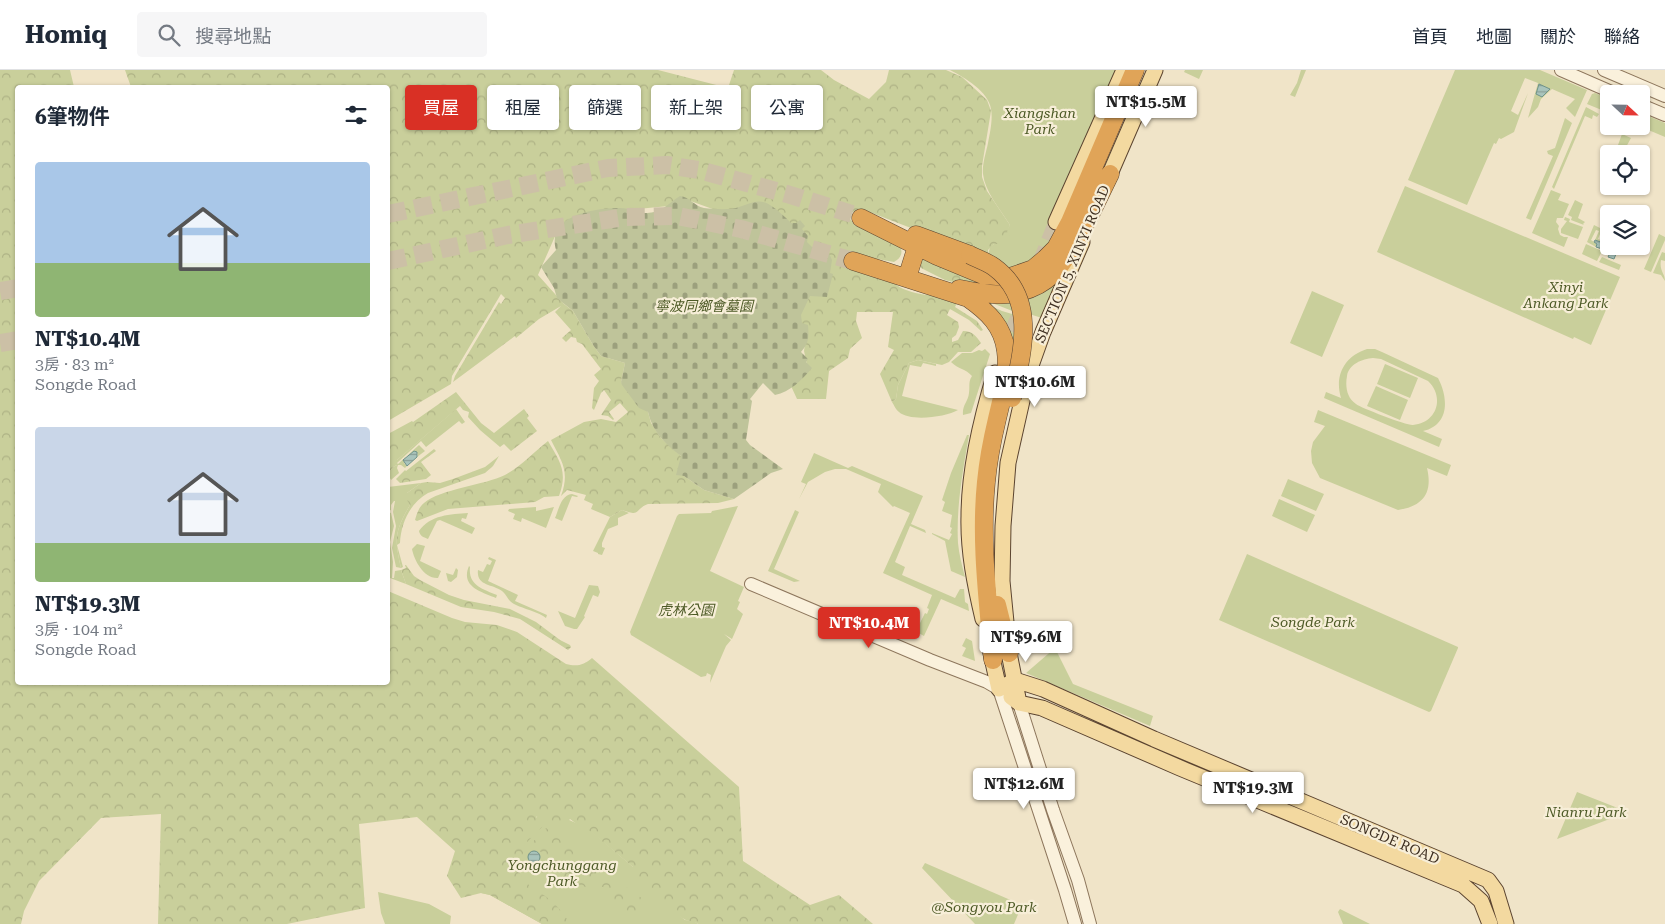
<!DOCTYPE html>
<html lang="zh-TW">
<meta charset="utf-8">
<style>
:root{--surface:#fff;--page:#f6f6f7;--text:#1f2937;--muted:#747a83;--line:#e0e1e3;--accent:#d93025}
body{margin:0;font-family:"Roboto Serif","Noto Sans TC",serif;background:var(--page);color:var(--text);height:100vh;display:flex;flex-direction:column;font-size:19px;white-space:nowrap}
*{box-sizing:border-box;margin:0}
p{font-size:16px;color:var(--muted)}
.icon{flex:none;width:28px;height:28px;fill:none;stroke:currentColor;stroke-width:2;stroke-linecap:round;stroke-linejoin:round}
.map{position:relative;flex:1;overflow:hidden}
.sheet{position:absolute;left:15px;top:15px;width:375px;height:600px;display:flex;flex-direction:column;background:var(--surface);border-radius:5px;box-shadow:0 1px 4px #0004}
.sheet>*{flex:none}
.guide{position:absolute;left:405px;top:15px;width:475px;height:45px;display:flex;gap:10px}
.needle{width:32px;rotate:112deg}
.controls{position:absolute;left:1600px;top:15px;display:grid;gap:10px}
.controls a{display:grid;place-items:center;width:50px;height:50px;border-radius:5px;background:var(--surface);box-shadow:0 1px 4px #0004;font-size:25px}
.price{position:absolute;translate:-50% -42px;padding:0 11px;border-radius:5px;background:#fff;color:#222;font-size:16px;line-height:32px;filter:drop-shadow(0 1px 2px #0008)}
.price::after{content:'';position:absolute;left:50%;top:30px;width:15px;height:11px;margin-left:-8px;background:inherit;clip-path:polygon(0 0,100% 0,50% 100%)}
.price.current{background:var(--accent);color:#fff}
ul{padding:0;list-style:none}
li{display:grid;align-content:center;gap:10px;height:265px;padding:0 20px}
li span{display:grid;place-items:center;height:155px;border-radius:5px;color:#555}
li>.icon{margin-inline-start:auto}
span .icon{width:90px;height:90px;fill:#fffc;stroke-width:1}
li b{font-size:21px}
h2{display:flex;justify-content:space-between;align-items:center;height:60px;padding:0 20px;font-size:21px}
.tag{padding:0 18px;border-radius:5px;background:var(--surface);box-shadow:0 1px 4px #0004;font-size:18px;line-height:45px}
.tag.current{background:var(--accent);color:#fff}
header{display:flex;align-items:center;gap:30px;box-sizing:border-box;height:70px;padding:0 25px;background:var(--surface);border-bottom:1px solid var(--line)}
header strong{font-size:24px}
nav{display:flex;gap:28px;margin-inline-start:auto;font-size:18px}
.search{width:350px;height:45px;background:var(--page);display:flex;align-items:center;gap:12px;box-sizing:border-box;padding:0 18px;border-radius:5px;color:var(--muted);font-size:19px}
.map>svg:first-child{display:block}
</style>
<header>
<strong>Homiq</strong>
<div class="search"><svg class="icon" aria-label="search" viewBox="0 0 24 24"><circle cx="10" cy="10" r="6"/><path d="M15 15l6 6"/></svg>搜尋地點</div>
<nav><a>首頁</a><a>地圖</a><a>關於</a><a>聯絡</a></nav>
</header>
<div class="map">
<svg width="1665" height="854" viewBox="0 0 1665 854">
<defs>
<pattern id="forest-crowns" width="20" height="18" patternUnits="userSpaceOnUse" patternTransform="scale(1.25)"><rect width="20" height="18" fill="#c9cf9b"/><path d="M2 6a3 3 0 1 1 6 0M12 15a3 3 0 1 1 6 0" fill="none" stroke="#aeb285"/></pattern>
<pattern id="cemetery-stones" width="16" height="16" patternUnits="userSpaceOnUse" patternTransform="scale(1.25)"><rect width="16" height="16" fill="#bfc49a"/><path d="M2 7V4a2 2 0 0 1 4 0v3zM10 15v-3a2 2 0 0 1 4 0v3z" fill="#9ca07d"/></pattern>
<pattern id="water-rules" width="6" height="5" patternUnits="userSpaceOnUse" patternTransform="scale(1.25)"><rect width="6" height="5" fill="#a9c4bc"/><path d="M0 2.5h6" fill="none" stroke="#8ba098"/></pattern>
</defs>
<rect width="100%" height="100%" fill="#f0e4c8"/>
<path fill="#c9cf9b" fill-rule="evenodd" d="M 950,0 L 1116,0 L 1062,154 L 1056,165 L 1033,192 L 1003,200 L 988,185 L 990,177 L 994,174 L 999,174 L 1010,155 C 1000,139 985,122 983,104 C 982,94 986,83 988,73 C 990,63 993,49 991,39 C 989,22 964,7 950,0 Z
M 1185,0 L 1203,0 L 1199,9 L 1184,2 Z
M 1301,0 L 1306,0 L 1295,27 L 1290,25 L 1297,13 Z
M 1455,0 L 1540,0 L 1587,20 L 1575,47 L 1566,38 L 1575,29 L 1552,19 L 1541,29 L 1538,37 L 1528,48 L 1538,13 L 1525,8 L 1511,41 L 1518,45 L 1528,23 L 1514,62 L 1501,69 L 1499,68 L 1496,74 L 1494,73 L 1467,135 L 1408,110 Z
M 1595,23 L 1609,29 L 1609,43 L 1587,34 L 1592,24 Z
M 1586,37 L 1599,44 L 1597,47 L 1593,45 L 1592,49 L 1585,46 L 1554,119 L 1552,117 Z
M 1641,43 L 1665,53 L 1665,67 L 1639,56 L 1641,56 Z
M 1565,48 L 1572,53 L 1531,150 L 1526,148 L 1553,86 L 1548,84 L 1547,81 L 1555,78 Z
M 1622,64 L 1631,68 L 1625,79 L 1618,75 Z
M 1405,116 L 1620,207 L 1591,275 L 1574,267 L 1573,269 L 1377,182 Z
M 1551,120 L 1561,124 L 1558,130 L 1569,134 L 1563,148 L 1557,148 L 1556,152 L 1559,156 L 1558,159 L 1560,165 L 1564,167 L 1568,167 L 1564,177 L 1532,163 Z
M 1575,130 L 1583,134 L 1578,148 L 1585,152 L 1583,154 L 1584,155 L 1571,150 L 1572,147 L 1568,145 Z
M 1565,147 L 1570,149 L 1569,152 L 1583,157 L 1578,169 L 1561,163 L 1561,159 L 1567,151 L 1564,150 Z
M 1594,155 L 1602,159 L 1598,169 L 1609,173 L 1609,175 L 1595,170 L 1599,161 L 1596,160 L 1591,170 L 1597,174 L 1596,177 L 1587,172 Z
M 1659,164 L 1665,167 L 1665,170 L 1651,202 L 1644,199 Z
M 1586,174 L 1602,181 L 1597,191 L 1582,184 Z
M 1662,182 L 1665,183 L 1665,191 L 1661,190 C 1659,201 1665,203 1665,211 L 1661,205 L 1653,203 Z
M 1602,187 L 1621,195 L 1619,200 L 1599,192 Z
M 1058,208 L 1042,248 L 1026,243 L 1022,228 Z
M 1312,221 L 1344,235 L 1322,287 L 1290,273 Z
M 1015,230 L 1015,242 L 992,233 L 991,236 L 1002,241 L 1019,246 L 1009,304 L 983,231 Z
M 985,279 L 990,284 L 971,343 L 963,345 C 962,335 968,332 969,323 C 970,316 968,312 972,306 C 966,299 958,299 951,292 L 962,283 L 972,283 L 979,280 L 982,281 Z
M 1367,279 L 1375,279 L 1382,282 L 1438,308 C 1449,329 1449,355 1423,361 L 1442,369 L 1439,377 L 1324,328 L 1326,322 L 1341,328 C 1334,305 1345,286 1367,279 ZM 1373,288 L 1381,289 L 1428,311 C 1445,327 1437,353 1413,355 C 1408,356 1361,338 1356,334 C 1347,328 1345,317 1347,306 C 1349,294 1362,289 1373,288 Z
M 918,290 L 936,294 L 936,296 L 923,293 L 921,297 L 910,295 L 902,326 L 958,340 C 946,347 910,352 899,342 C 896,340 894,335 892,332 L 896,329 L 898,315 L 909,293 Z
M 1385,294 L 1418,308 L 1410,328 L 1377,314 Z
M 1376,316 L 1408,330 L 1400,350 L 1367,336 Z
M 456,339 L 465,352 L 462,354 L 459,351 L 426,377 L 421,371 L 397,393 L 398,394 L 419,375 L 425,381 L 417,387 L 418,384 L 414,381 L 404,388 L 404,393 L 407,396 L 405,398 L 401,395 L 398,395 L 397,398 L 399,403 L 391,410 L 388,404 L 393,397 L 397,395 L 397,390 Z
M 1318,340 L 1451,395 L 1447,406 L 1427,398 C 1433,423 1423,436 1398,440 L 1320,408 L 1312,393 L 1311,381 L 1313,372 L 1325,356 L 1314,352 Z
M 967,365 L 969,365 C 963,400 956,437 958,473 C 959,484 962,496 965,507 L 951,501 L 945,471 L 932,464 L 932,463 L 949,470 L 952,464 L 950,463 L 952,458 L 950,457 L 952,445 L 942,441 L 945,432 L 942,430 L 951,403 Z
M 814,383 L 848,398 L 852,396 L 923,426 L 911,454 L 925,460 L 926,463 L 910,456 L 895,492 L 905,497 L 902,505 L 955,528 L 960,519 L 964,519 L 965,532 L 968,534 L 969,541 L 941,529 L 924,566 L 915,561 L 917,555 L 919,555 L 925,543 L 927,544 L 929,539 L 927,538 L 932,525 L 883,503 L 910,443 L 894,436 L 893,437 L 878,422 L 881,414 L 846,399 L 835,399 L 825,402 L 808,412 L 799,429 L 806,414 L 801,412 Z
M 1288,409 L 1324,424 L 1316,441 L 1281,426 Z
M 421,413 L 407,423 L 410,435 C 395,461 394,468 401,498 L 396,497 L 392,478 L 396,456 L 393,442 L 395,431 L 394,431 L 391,435 L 391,440 L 388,441 L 388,442 L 391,443 L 394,456 L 390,472 L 393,492 L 392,508 L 394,508 L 395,501 L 401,500 L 406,514 L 390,508 L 388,495 L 388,417 Z
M 572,424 L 578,426 L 577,427 L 572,426 L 562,451 L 555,448 C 559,439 561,425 572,424 Z
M 1279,429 L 1315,445 L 1307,462 L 1272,446 Z
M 738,436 L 710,501 L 744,517 L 738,531 L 740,532 L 737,539 L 743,544 L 732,569 L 724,564 L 731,570 L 726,576 L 710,613 L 711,605 L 707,603 L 706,606 L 701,607 L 631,565 L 630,562 L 677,446 L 679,444 L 711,443 L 712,441 Z
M 536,437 L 536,441 L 554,437 L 546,458 L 522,448 L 521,452 L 513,449 L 515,444 L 508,441 L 509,439 Z
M 622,440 L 629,443 L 618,448 L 618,455 L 608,459 L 602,473 L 602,477 L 605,478 L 602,485 L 598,484 L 598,483 L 593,481 L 610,447 Z
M 795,440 L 799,442 L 774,499 L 800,511 L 794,512 L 768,501 Z
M 468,443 L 466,449 L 462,448 L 461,451 L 475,458 L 472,464 L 440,450 L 437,451 L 428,469 C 423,467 420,466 419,461 C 430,445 451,444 468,443 Z
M 417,474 L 425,476 L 420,491 L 441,501 L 438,508 C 424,509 414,490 412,479 Z
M 1247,484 L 1458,577 L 1458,578 L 1431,641 L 1429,642 L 1219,550 Z
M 489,487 L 496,490 L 488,511 L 518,525 L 515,531 L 547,545 L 546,548 C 536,540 517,538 510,531 C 507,528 506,524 502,521 C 492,514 476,516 478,500 L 483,502 L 487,494 L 490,495 L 492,491 L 488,489 Z
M 469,496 L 470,497 C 468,515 482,519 497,525 L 496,528 C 482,522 460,517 469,496 Z
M 456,498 L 458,500 L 457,507 L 451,512 L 448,511 L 446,503 L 453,505 Z
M 589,515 L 598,516 L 600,522 L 598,527 L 593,525 L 584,546 L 585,547 L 577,559 L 574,559 L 565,556 L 558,541 L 575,548 Z
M 966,568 L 972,571 L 975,591 L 962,586 L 966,578 L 962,576 Z
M 1055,578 L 1073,614 L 1153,646 L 1150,656 L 1026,603 Z
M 1577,722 L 1628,742 L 1557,769 Z
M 544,737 C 555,742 574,754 584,755 L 633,797 L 661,830 L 685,850 L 694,851 L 698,854 L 542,854 L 490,825 L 481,823 Z
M 925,793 L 1022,835 L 1014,854 L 975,854 L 922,798 Z
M 378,822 L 429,834 L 451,846 L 450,854 L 385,854 L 381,843 Z
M 1340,839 L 1370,854 L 1343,854 L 1338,842 Z"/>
<path fill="url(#forest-crowns)" d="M 0,0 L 70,0 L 74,17 L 18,18 L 18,612 L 388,612 L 388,521 L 452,548 L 465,552 L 497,555 L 517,562 L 566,594 C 577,597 584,595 592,588 L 739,717 L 743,791 L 810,835 L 839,825 L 873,854 L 698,854 C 693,850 689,852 684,849 C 667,840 645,814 632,800 L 633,797 L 584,756 L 578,755 L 570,749 L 559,763 L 545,754 L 537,746 L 536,748 L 543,756 L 526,773 L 519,802 C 528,819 536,818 549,829 C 557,835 565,845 570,854 L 542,854 L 490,825 L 481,823 L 461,828 L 447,806 L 455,781 L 417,747 L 359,754 L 365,838 L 287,854 L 158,854 L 161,744 L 101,748 L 39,811 L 24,841 L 21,854 L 0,854 Z
M 125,0 L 658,0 L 728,18 L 734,0 L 821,0 L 834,10 L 869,29 L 886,12 L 889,0 L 946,0 L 962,7 L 987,30 L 991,41 L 982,96 L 982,107 L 987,121 L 1010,155 L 1007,162 L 1010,167 L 1008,177 L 999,174 L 994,174 L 988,180 L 988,185 L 978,184 L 867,141 L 857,140 L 851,143 L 850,149 L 855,155 L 898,174 C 904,180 902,188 894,192 L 866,187 C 876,196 886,208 898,216 C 915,227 939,224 958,231 L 955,237 L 977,251 L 983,260 L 981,261 L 969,250 L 950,239 L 947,245 L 958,252 L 959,257 L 956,265 L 952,268 L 952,272 L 958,270 L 963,261 C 973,261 976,266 981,273 L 971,282 L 958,282 L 949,292 L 942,295 L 918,290 L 909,293 L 898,315 L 896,329 L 892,332 L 880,304 L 894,280 L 888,277 L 893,242 L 857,242 L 856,251 L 862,268 L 850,279 L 848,288 L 829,301 L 826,329 L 797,329 L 791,316 L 807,295 L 804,281 L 807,261 L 796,248 L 729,145 L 685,129 L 679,135 L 586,144 L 560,155 L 538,205 L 564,234 L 573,241 L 593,275 L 601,286 L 625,293 L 621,312 L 648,342 L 651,353 L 661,368 L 681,386 L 684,406 L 704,420 L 734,429 L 718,433 L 648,434 C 633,440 642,447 622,440 L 610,447 L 591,439 L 593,434 L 584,430 L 586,425 L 567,420 L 561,426 C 570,401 562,392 551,370 L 584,352 L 601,349 L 616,352 L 628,342 L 620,333 L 609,342 L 614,349 L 613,350 L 608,346 L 601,345 L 611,330 L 604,320 L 601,323 L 594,340 L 592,338 L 594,318 L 599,311 L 594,305 L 601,299 L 582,274 L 577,272 L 576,268 L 571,267 L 566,272 L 562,268 L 571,260 L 555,242 L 561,236 L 539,249 L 516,268 L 515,266 L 453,312 L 455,306 L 499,232 L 501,234 L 505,228 L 501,224 L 452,306 L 451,314 L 388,351 L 388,18 L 131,17 Z
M 924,188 L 1002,210 L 1007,219 L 980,219 L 945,210 L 921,198 L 920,192 Z
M 456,322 L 481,353 L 494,363 L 524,339 L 529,346 L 527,348 L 537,361 L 511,381 L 504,374 L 500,377 L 480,360 L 468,347 L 469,342 L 463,340 L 460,336 L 397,390 L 397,395 L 393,397 L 388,404 L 388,364 L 412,351 L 413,352 Z
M 548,371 C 560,392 568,401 559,426 L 544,427 L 535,432 L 448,439 L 417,451 L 415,450 C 417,443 419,437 424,433 C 440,419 485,415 505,405 C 520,397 534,382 548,371 Z
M 434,379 L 436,381 L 421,392 L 431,405 L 426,409 L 400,413 L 396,409 L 405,400 L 406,401 Z
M 499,386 L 493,396 L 485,403 L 428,423 C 410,433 401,453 400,473 L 397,475 L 403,497 L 401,498 C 394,468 395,461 410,435 L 405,427 L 407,423 L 421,413 L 427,412 L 440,413 L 453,409 L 485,397 Z
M 405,495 L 406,495 L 414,506 L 420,510 L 449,525 L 464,530 L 510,539 L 536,552 L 560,570 L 570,575 L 571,577 L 568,580 L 520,549 L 494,542 L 461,537 L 406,514 L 401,500 L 406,498 Z
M 546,758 L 599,797 L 588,818 L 550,803 L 530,801 L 533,795 L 538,794 L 542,789 L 542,783 L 537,779 C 531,778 527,781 526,787 L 528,792 L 523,795 L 529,776 Z
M 605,802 L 647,832 L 633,849 L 601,826 L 605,818 L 598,815 Z"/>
<path fill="url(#cemetery-stones)" d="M 680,126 C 690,127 694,136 704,138 C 713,139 728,140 736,138 C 748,135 758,127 770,135 C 778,140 785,147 791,153 L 796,153 L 800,150 L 805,156 L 802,159 L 808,166 L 807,172 L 813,178 L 828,181 L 832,190 L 830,203 L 833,204 L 827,227 L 810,226 L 801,245 L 802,253 L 808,255 C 809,267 809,273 801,282 L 808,289 L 806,292 L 812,298 C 802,310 790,322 775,325 L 763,313 L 750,329 L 752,331 L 746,370 L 750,375 L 783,399 L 771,403 L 734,429 L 704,420 L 684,406 L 676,405 L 681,386 C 665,374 652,361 648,342 L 639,338 L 622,315 L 621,312 L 625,293 L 601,286 L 593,275 L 573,241 L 557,228 L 554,218 L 541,197 L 556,180 C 546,145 595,138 620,138 C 633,138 637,146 654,142 C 663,140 672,131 680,126 Z"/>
<path fill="url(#water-rules)" stroke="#6f938a" d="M 1539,14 L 1550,19 L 1542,27 L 1536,24 Z
M 1595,170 L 1609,175 L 1606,182 L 1609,183 L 1610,181 L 1616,184 L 1614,189 L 1608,187 L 1609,185 L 1604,183 L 1606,177 L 1603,176 L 1602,179 L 1596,177 L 1597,174 L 1594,172 Z
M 414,381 L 417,382 L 417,387 L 407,396 L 403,390 Z
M528 787a6 6 0 1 1 12 0a6 6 0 1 1-12 0Z"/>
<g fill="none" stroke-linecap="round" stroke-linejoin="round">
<path stroke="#ccc0a6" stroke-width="15" stroke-dasharray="15 8" stroke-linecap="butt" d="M 1040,192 L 1056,152
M 1003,283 L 1022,237"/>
<path stroke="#ccc0a6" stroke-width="18" stroke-dasharray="18 9" stroke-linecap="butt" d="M 388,144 L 608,98 L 667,95 L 699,100 L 787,124 L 852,144
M 388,191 L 508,165 L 625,147 L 678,146 L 741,159 L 853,191
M 0,221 L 18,218
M 0,273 L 18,270"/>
<defs>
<path id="minor" d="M 1561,0 L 1616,24
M 1604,0 L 1665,26
M 1641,35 L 1665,45
M 751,514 L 930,590 L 987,612 L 999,619 L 1065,820 L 1075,854
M 1019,633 L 1053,740 L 1078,810 L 1090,854"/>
<path id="major" d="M 1106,113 L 1155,0
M 1056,152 L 1124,0
M 983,549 C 975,515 968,481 969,446 C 969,402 982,346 995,303
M 990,579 L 999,619
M 999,619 L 1015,610 L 1043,619 L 1154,669 L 1488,810 L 1496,821 L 1506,854
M 1011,627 L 1019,633 L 1042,638 L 1180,698 L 1463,815 L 1481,831 L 1490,854
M 1019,633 L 1009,583 L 1002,511 L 1003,456 L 1008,393 L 1028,304 L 1043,262 L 1082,172"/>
<path id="highway" d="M 861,148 L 937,186 L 983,205 L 1010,207 L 1033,199 L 1045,189 L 1056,178 L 1070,152 L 1135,0
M 916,165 L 970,185
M 853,191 L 968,228 C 988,242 1003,256 1006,281 C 1009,304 1002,327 997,349 C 992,370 988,391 986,412 C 980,471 988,531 993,590
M 907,208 L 917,176
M 959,219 C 978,222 1000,228 1020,222 C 1032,219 1044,213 1053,204 C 1075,180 1095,134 1110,104
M 997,535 L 1009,583"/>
</defs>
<use href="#minor" stroke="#8d765c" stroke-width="14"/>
<use href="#major" stroke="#5b4430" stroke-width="17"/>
<use href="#highway" stroke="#5b4430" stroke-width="19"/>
<use href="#minor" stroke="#faf1dc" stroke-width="12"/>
<use href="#major" stroke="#f3d9a0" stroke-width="15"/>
<use href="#highway" stroke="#e0a458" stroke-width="18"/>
<defs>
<path id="highway-bridge" d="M 970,185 C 978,189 987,192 994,197 C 1038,229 1022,284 1012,328"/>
</defs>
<use href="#highway-bridge" stroke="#5b4430" stroke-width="19" stroke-linecap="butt"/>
<use href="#highway-bridge" stroke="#e0a458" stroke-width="18"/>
</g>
<g text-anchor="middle" stroke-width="4.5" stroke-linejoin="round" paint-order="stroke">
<g font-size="14" font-style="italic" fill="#4d5a26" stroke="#f7eed8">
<text x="1040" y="48">Xiangshan<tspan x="1040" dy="16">Park</tspan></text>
<text x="1566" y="222">Xinyi<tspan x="1566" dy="16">Ankang Park</tspan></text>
<text x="704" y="241">寧波同鄉會墓園</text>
<text x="686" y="545">虎林公園</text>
<text x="1313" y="557">Songde Park</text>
<text x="1586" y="747">Nianru Park</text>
<text x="562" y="800">Yongchunggang<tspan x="562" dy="16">Park</tspan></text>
<text x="984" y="842">@Songyou Park</text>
</g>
<g font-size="14" fill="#3d2e20" stroke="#f7eed8">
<text transform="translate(1072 194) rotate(-67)" y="5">SECTION 5, XINYI ROAD</text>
<text transform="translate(1390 769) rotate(23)" y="5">SONGDE ROAD</text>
</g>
</g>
</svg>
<div class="controls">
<a><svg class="needle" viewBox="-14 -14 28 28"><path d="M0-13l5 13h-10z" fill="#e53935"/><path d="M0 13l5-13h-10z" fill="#747a83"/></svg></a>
<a><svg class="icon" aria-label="locate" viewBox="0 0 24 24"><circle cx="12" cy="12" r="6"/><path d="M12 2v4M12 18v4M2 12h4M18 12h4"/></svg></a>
<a><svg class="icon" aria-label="layers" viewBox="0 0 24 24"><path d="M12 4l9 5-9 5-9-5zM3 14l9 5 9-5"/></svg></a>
</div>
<b class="price" style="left:1146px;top:58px">NT$15.5M</b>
<b class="price" style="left:1035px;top:338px">NT$10.6M</b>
<b class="price current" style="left:869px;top:579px">NT$10.4M</b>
<b class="price" style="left:1026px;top:593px">NT$9.6M</b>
<b class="price" style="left:1024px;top:740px">NT$12.6M</b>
<b class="price" style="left:1253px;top:744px">NT$19.3M</b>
<div class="guide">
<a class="tag current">買屋</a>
<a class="tag">租屋</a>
<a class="tag">篩選</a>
<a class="tag">新上架</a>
<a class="tag">公寓</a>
</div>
<section class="sheet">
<h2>6筆物件<svg class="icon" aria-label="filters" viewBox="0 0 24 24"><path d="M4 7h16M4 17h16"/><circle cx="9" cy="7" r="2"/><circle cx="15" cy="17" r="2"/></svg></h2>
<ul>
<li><span style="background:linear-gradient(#a9c7e8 65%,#8fb573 0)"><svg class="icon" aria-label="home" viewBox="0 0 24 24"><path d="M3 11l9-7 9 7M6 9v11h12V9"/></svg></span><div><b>NT$10.4M</b><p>3房 · 83 m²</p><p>Songde Road</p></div></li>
<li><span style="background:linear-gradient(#c9d6e8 75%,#8fb573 0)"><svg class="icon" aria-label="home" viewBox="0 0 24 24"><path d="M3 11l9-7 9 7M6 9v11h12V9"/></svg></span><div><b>NT$19.3M</b><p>3房 · 104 m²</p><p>Songde Road</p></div></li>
</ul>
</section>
</div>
